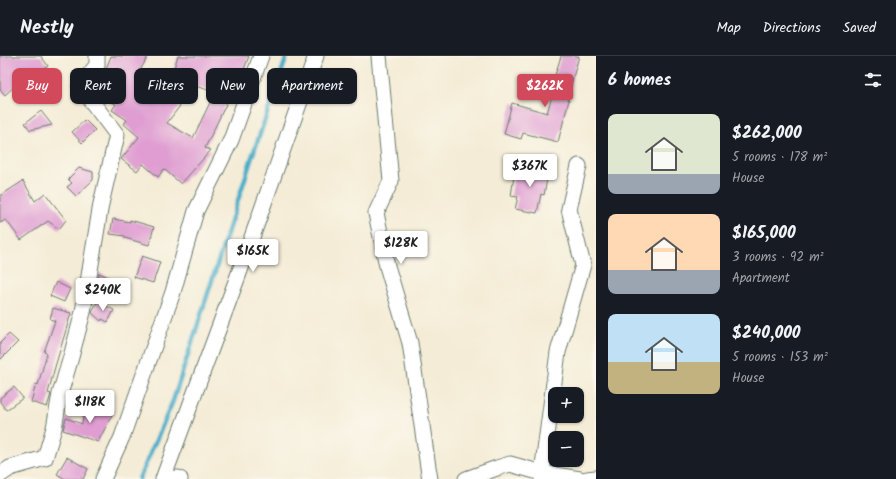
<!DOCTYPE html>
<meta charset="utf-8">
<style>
:root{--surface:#171b24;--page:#242831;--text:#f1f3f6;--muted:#9ea1a6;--line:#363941;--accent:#d1495b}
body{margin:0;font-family:Kalam,sans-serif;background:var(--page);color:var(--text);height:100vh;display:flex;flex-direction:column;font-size:15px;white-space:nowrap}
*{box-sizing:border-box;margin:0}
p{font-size:13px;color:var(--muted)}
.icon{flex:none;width:22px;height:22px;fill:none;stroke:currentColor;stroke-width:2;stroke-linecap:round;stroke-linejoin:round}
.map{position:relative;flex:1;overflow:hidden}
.side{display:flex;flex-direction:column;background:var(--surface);width:300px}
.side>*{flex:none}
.guide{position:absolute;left:12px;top:12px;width:380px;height:36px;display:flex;gap:8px}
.controls{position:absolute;left:548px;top:331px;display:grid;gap:8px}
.controls a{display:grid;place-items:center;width:36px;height:36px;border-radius:8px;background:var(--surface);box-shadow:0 1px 3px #0004;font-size:20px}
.price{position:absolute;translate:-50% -34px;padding:0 9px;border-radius:4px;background:#fff;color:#222;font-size:13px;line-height:26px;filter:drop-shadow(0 1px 2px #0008)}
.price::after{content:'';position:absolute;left:50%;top:24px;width:12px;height:9px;margin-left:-6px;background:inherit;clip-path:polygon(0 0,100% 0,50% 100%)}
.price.on{background:var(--accent);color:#fff}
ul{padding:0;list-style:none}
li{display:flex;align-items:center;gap:12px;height:100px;padding:0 12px}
li span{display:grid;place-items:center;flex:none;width:112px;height:80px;border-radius:8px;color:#555}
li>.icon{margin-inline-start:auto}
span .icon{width:48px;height:48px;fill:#fffc;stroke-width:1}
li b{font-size:17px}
h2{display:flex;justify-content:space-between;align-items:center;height:48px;padding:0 12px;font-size:17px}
.pill{padding:0 14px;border-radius:8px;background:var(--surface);box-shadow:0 1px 3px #0004;font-size:14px;line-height:36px}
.pill.on{background:var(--accent);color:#fff}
header{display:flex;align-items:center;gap:24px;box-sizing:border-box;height:56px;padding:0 20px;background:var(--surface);border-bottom:1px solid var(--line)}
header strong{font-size:19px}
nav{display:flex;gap:22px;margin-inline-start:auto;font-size:14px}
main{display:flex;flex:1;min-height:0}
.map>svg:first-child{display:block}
</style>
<header>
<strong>Nestly</strong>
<nav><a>Map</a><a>Directions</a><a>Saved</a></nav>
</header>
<main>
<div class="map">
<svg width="596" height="423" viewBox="0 0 596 423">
<rect width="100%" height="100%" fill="#fbf7ec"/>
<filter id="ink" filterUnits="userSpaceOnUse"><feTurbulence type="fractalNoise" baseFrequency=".025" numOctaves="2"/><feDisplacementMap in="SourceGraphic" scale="8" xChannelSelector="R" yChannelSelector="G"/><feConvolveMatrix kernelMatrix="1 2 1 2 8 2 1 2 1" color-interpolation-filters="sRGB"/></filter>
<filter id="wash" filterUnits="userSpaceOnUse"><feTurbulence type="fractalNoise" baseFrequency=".012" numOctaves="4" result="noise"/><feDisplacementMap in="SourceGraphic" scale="16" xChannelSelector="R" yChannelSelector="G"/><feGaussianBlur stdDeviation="0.9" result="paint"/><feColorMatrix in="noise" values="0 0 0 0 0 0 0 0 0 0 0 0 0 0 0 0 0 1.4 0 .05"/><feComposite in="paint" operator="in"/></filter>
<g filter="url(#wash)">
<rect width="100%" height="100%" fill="#f4ecd6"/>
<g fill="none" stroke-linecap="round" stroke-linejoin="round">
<path stroke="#4aaec9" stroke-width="4.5" d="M 139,423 L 173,345 L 252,101 L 287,0"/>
</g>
<g id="blocks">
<path fill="#df9dd1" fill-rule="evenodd" d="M 0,0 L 41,0 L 48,10 L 32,22 L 29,17 L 5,39 L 0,33 Z
M 111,0 L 148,0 L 136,22 L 167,32 L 178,0 L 249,0 L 232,46 L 228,44 L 205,92 L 211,94 L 181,128 L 164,113 L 158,121 L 143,108 L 137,115 L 121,103 L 139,81 L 124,68 L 127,64 L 112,54 L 116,48 L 101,42 L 109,23 L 103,20 ZM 195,30 L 215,36 L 193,82 L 167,67 Z
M 561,0 L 579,0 L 567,43 L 569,44 L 558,86 L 523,77 L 521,83 L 504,78 L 512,47 L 547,57 L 555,30 L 552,29 Z
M 41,55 L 52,69 L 30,74 L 25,67 Z
M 85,64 L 95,74 L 82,87 L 72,76 Z
M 524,108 L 549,113 L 544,139 L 541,138 L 537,157 L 515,153 L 518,141 L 511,140 L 514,120 L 522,121 Z
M 79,112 L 93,116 L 93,124 L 76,140 L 67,131 L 72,127 L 68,123 Z
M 23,125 L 35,145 L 45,137 L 66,164 L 59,173 L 48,165 L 21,184 L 6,164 L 0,167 L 0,140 Z
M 113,163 L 130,166 L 130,164 L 154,171 L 149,189 L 125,182 L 125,180 L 110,178 Z
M 142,200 L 160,206 L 153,227 L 134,221 Z
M 99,217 L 113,223 L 106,238 L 96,234 Z
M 56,226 L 70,233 L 64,246 L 50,240 Z
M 97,246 L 114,254 L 108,266 L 102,263 L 101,265 L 92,257 Z
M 53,252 L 71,257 L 55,311 L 48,337 L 51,338 L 47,351 L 31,346 L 36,328 L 38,329 L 47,297 L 44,296 L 55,265 L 50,263 Z
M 9,278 L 18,286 L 0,304 L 0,287 Z
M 14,331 L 23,342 L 6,354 L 0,346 L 0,342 Z
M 101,349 L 114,355 L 98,386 L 63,374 L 66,362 L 82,368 L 84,355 L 98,356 Z
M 67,401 L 88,413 L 83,423 L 65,423 L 57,418 Z"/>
</g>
</g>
<g filter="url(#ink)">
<use href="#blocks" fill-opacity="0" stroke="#6a7a6d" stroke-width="1"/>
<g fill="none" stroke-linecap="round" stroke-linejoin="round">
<defs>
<path id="minor" d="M 379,0 L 391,125 L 376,157 L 387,210 L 410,287 L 428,411 L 430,423
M 0,419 L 10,412 L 45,402 L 54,372 L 60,338 L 71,301 L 83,256 L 101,148 L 117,79 L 80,30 L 97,9 L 97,0
M 103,423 L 122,381 L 173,236 L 196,155 L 231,84 L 261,0
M 163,423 L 245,201 L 316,0
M 172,423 L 178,422 L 180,423
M 466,423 L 497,412 L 510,408 L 542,417 L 580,423
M 542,423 L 542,417 L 558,296 L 583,209 L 569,153 L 579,110
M 587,423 L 596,422"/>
</defs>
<use href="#minor" stroke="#6a7a6d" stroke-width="17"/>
<use href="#minor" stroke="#fff" stroke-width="15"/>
</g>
</g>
</svg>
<div class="controls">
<a>+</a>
<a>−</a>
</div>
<b class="price on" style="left:545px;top:52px">$262K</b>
<b class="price" style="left:530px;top:132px">$367K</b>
<b class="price" style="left:401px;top:209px">$128K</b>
<b class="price" style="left:253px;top:217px">$165K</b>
<b class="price" style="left:103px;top:256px">$240K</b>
<b class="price" style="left:90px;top:368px">$118K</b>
<div class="guide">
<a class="pill on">Buy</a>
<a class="pill">Rent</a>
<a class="pill">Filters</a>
<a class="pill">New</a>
<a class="pill">Apartment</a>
</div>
</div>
<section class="side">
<h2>6 homes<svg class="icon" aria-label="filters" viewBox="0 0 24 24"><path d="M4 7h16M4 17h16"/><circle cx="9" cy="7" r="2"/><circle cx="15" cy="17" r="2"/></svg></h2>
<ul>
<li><span style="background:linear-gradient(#dfe7d0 75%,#9aa5b1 0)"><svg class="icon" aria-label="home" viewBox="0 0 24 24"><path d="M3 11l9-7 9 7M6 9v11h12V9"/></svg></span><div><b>$262,000</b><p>5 rooms · 178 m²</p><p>House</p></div></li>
<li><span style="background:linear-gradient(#ffd9b3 70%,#9aa5b1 0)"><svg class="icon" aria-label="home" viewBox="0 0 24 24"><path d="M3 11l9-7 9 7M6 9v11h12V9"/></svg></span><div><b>$165,000</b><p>3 rooms · 92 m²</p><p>Apartment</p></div></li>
<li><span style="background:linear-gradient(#bfe0f5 60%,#c2b280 0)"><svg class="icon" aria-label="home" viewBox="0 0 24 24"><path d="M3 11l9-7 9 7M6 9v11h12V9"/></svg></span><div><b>$240,000</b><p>5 rooms · 153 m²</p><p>House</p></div></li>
</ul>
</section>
</main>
